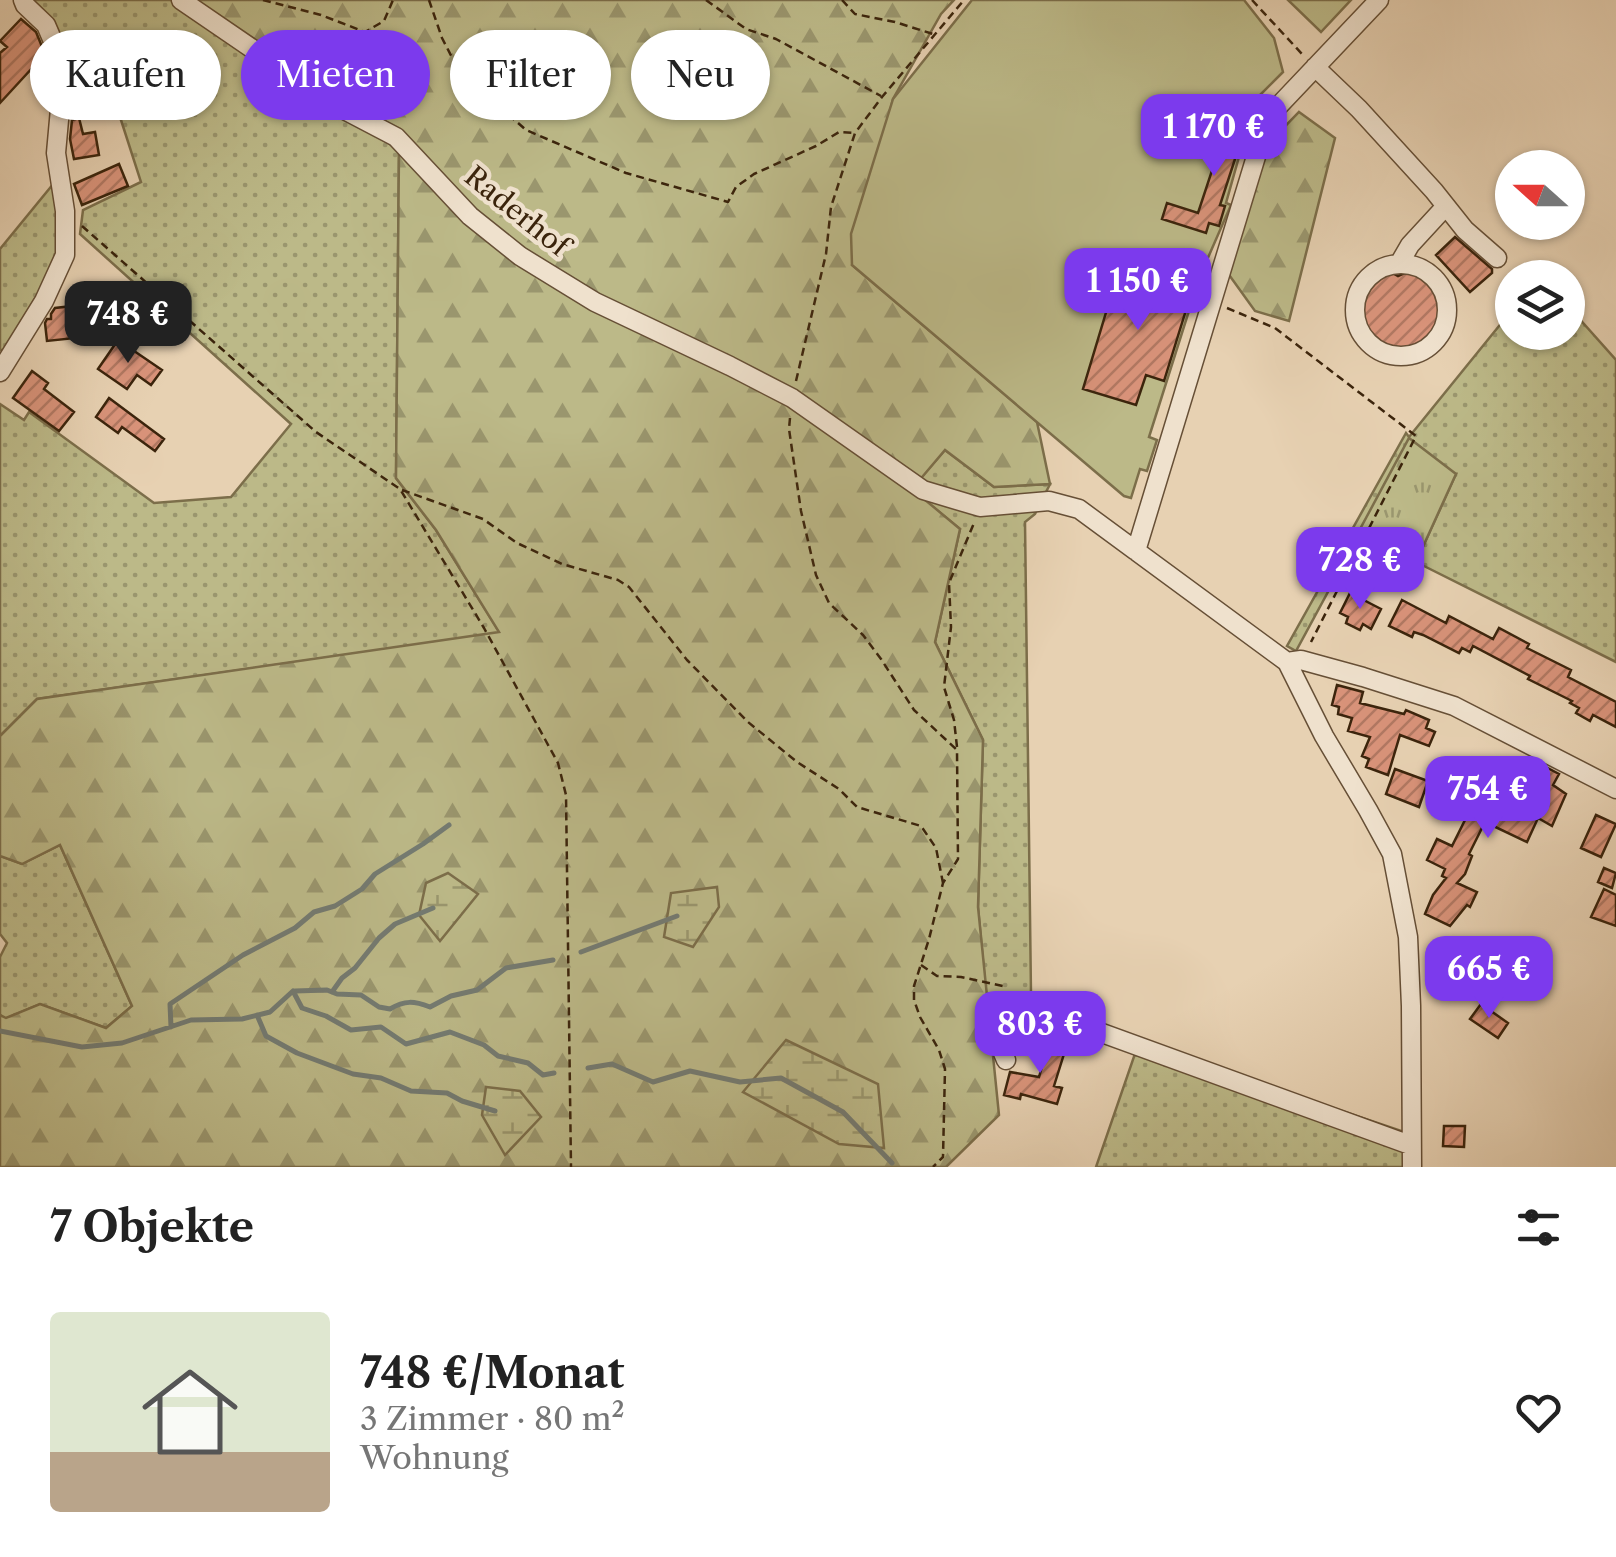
<!DOCTYPE html>
<html lang="de">
<meta charset="utf-8">
<style>
:root{--surface:#fff;--page:#f2f2f2;--text:#222;--muted:#767676;--line:#e0e0e0;--accent:#7c3aed}
body{margin:0;font-family:"Libre Caslon Text",serif;background:var(--page);color:var(--text);height:100vh;display:flex;flex-direction:column;font-size:38px;white-space:nowrap}
*{box-sizing:border-box;margin:0}
p{font-size:32px;color:var(--muted)}
.icon{flex:none;width:55px;height:55px;fill:none;stroke:currentColor;stroke-width:2;stroke-linecap:round;stroke-linejoin:round}
.map{position:relative;height:1167px;overflow:hidden}
.sheet{display:flex;flex-direction:column;background:var(--surface);flex:1}
.sheet>*{flex:none}
.banner{position:absolute;left:30px;top:30px;width:1000px;height:90px;display:flex;gap:20px}
.needle{width:65px;rotate:291deg}
.fabs{position:absolute;left:1495px;top:150px;display:grid;gap:20px}
.fabs a{display:grid;place-items:center;width:90px;height:90px;border-radius:50%;background:var(--surface);box-shadow:0 2px 8px #0004;font-size:50px}
.price{position:absolute;translate:-50% -85px;padding:0 22px;border-radius:20px;background:var(--accent);color:#fff;font-size:32px;line-height:65px;filter:drop-shadow(0 2px 5px #0008)}
.price::after{content:'';position:absolute;left:50%;top:60px;width:30px;height:22px;margin-left:-15px;background:inherit;clip-path:polygon(0 0,100% 0,50% 100%)}
.price.selected{background:#222;color:#fff}
ul{padding:0;list-style:none}
li{display:flex;align-items:center;gap:30px;height:250px;padding:0 50px}
li+li{border-top:2px solid var(--line)}
li span{display:grid;place-items:center;flex:none;width:280px;height:200px;border-radius:10px;color:#555}
li>.icon{margin-inline-start:auto}
span .icon{width:120px;height:120px;fill:#fffc;stroke-width:1}
li b{font-size:42px}
h2{display:flex;justify-content:space-between;align-items:center;height:120px;padding:0 50px;font-size:42px}
.tag{padding:0 35px;border-radius:45px;background:var(--surface);box-shadow:0 2px 8px #0004;font-size:35px;line-height:90px}
.tag.selected{background:var(--accent);color:#fff}
.map>svg:first-child{display:block}
</style>
<div class="map">
<svg width="1616" height="1167" viewBox="0 0 1616 1167">
<defs>
<pattern id="grass-dots" width="8" height="8" patternUnits="userSpaceOnUse" patternTransform="scale(2.5)"><rect width="8" height="8" fill="#bcb988"/><path d="M2 2h.1M6 6h.1" fill="none" stroke="#9a966e" stroke-width="1.8" stroke-linecap="round"/></pattern>
<pattern id="forest-firs" width="22" height="20" patternUnits="userSpaceOnUse" patternTransform="scale(2.5)"><rect width="22" height="20" fill="#bcb988"/><path d="M5 1l3.5 6h-7zM16 11l3.5 6h-7z" fill="#9a966e"/></pattern>
<pattern id="wetland-marsh" width="20" height="14" patternUnits="userSpaceOnUse" patternTransform="scale(2.5)"><rect width="20" height="14" fill="#bcb988"/><path d="M1 5h8M5 5V1M11 12h8M15 12V8" fill="none" stroke="#9a966e"/></pattern>
<pattern id="park-tufts" width="24" height="20" patternUnits="userSpaceOnUse" patternTransform="scale(2.5)"><rect width="24" height="20" fill="#bcb988"/><path d="M3 7l-1-3M5 7V3M7 7l1-3M15 17l-1-3M17 17v-4M19 17l1-3" fill="none" stroke="#9a966e"/></pattern>
<pattern id="building-hatch" width="6" height="6" patternUnits="userSpaceOnUse" patternTransform="scale(2.5)"><rect width="6" height="6" fill="#d9937a"/><path d="M-1 1l2-2M0 6l6-6M5 7l2-2" fill="none" stroke="#b17862"/></pattern>
</defs>
<rect width="100%" height="100%" fill="#e7d1b2"/>
<filter id="stains"><feTurbulence type="fractalNoise" baseFrequency=".002" numOctaves="4"/><feColorMatrix values="0 0 0 0 .2 0 0 0 0 .09 0 0 0 0 .02 0 0 0 .5 -.17"/></filter>
<radialGradient id="worn" r=".72"><stop offset=".6" stop-color="#630" stop-opacity="0"/><stop offset="1" stop-color="#630" stop-opacity=".3"/></radialGradient>
<path fill="url(#grass-dots)" stroke="#7c6e4a" stroke-width="2.5" d="M 30,0 L 173,0 L 220,34 L 399,150 L 396,478 L 436,530 L 500,633 L 37,699 L 0,736 L 0,404 L 24,420 L 29,412 L 154,503 L 231,497 L 291,424 L 80,234 L 83,210 L 141,182 L 121,120 L 62,55 Z
M 54,183 L 60,226 L 56,264 L 3,352 L 0,349 L 0,249 Z
M 1568,306 L 1616,360 L 1616,662 L 1416,562 L 1456,474 L 1389,479 L 1296,651 L 1287,646 L 1406,433 L 1409,437 L 1512,310 L 1512,332 L 1568,332 Z
M 945,450 L 994,487 L 1050,484 L 1035,514 L 1025,522 L 1031,994 L 986,993 L 978,907 L 983,740 L 935,642 L 960,529 L 911,489 Z
M 60,845 L 132,1006 L 106,1028 L 40,1004 L 5,1019 L 0,1015 L 0,957 L 7,943 L 0,934 L 0,856 L 22,864 Z
M 1139,1042 L 1404,1132 L 1407,1167 L 1096,1167 Z"/>
<path fill="url(#forest-firs)" stroke="#7c6e4a" stroke-width="2.5" d="M 192,0 L 954,0 L 941,14 L 893,99 L 852,265 L 1037,422 L 1050,484 L 994,487 L 945,450 L 912,489 L 960,529 L 935,642 L 983,740 L 978,907 L 999,1115 L 946,1167 L 0,1167 L 0,1015 L 6,1018 L 40,1004 L 106,1028 L 132,1006 L 60,845 L 22,864 L 0,856 L 0,736 L 37,699 L 499,632 L 436,530 L 396,478 L 399,150 L 393,126 L 203,9 Z
M 1299,112 L 1335,138 L 1289,321 L 1255,311 L 1227,272 L 1267,145 Z"/>
<path fill="url(#wetland-marsh)" stroke="#7c6e4a" stroke-width="2.5" d="M 448,873 L 478,894 L 440,941 L 419,915 L 426,883 Z
M 717,887 L 719,907 L 693,947 L 664,937 L 671,893 Z
M 786,1040 L 878,1084 L 884,1148 L 839,1144 L 743,1092 Z
M 486,1087 L 520,1091 L 541,1117 L 505,1155 L 482,1115 Z"/>
<path fill="url(#park-tufts)" stroke="#7c6e4a" stroke-width="2.5" d="M 1409,438 L 1456,474 L 1416,562 L 1359,531 Z"/>
<path fill="#bcb988" stroke="#7c6e4a" stroke-width="2.5" d="M 972,0 L 1244,0 L 1274,38 L 1283,72 L 1255,100 L 1226,203 L 1231,205 L 1200,276 L 1149,437 L 1157,440 L 1147,471 L 1140,469 L 1131,498 L 1124,496 L 852,265 L 851,234 L 893,99 Z
M 1288,0 L 1351,0 L 1321,32 Z"/>
<g fill="none" stroke-linecap="round" stroke-linejoin="round">
<path stroke="#747b72" stroke-width="5" d="M 581,952 L 677,916
M 295,991 L 327,990 L 337,994 L 361,995 L 379,1007 L 390,1009 C 405,1000 414,1001 430,1007 L 451,996 L 477,990 L 506,968 L 553,960
M 332,992 L 342,978 L 355,968 L 379,938 L 395,924 L 433,908
M 257,1015 L 266,1036 L 297,1053 L 353,1074 L 381,1078 L 411,1091 L 447,1093 L 462,1101 L 495,1111
M 171,1027 L 170,1004 L 243,955 L 295,928 L 314,912 L 335,906 L 362,889 L 375,874 L 423,844 L 449,825
M 0,1031 L 82,1047 L 122,1043 L 191,1020 L 242,1019 L 270,1012 L 293,991 L 302,1008 L 326,1016 L 351,1030 L 381,1027 L 406,1044 L 450,1032 L 484,1045 L 498,1056 L 528,1063 L 543,1075 L 554,1073
M 588,1068 L 612,1064 L 653,1082 L 690,1071 L 740,1082 L 781,1078 L 843,1112 L 892,1163"/>
</g>
<path fill="url(#building-hatch)" stroke="#3b240c" stroke-width="2.5" d="M 21,19 L 36,32 L 45,54 L 0,103 L 0,53 L 7,47 L 0,41 Z
M 1234,104 L 1251,110 L 1220,205 L 1225,206 L 1219,226 L 1209,223 L 1206,233 L 1162,219 L 1167,203 L 1198,213 Z
M 79,118 L 83,134 L 95,132 L 99,155 L 74,159 L 70,139 L 72,120 Z
M 119,164 L 128,186 L 82,205 L 74,184 Z
M 1455,237 L 1492,269 L 1492,273 L 1470,292 L 1436,255 Z
M 1120,266 L 1153,276 L 1155,269 L 1195,281 L 1164,381 L 1146,375 L 1136,405 L 1083,389 Z
M 1389,271 L 1398,276 L 1409,271 L 1421,275 L 1432,283 L 1439,297 L 1441,316 L 1438,326 L 1427,342 L 1409,350 L 1399,351 L 1381,346 L 1373,340 L 1362,324 L 1360,304 L 1363,295 L 1375,279 Z
M 82,305 L 85,337 L 47,341 L 45,323 L 47,319 L 51,319 L 51,314 L 55,308 Z
M 118,340 L 162,370 L 151,385 L 137,375 L 127,389 L 98,369 Z
M 32,371 L 48,383 L 44,389 L 74,412 L 59,431 L 13,398 Z
M 109,398 L 164,439 L 155,451 L 122,427 L 118,433 L 96,417 Z
M 1350,593 L 1381,609 L 1371,629 L 1363,624 L 1360,630 L 1346,623 L 1348,617 L 1340,613 Z
M 1402,600 L 1446,623 L 1449,616 L 1493,639 L 1499,628 L 1529,644 L 1527,648 L 1571,670 L 1568,677 L 1616,702 L 1616,727 L 1593,715 L 1590,721 L 1576,713 L 1579,708 L 1570,703 L 1572,701 L 1528,679 L 1530,676 L 1473,646 L 1470,652 L 1462,648 L 1459,653 L 1423,635 L 1414,632 L 1412,637 L 1389,626 Z
M 1337,685 L 1363,692 L 1360,703 L 1404,714 L 1406,710 L 1429,720 L 1426,728 L 1435,732 L 1429,746 L 1400,735 L 1388,775 L 1366,767 L 1369,759 L 1362,756 L 1370,737 L 1348,731 L 1352,718 L 1338,714 L 1339,707 L 1332,705 Z
M 1540,764 L 1559,774 L 1553,785 L 1566,794 L 1552,826 L 1538,818 L 1527,842 L 1485,822 L 1469,854 L 1472,856 L 1465,874 L 1457,883 L 1477,892 L 1470,907 L 1467,905 L 1450,926 L 1425,914 L 1433,895 L 1446,878 L 1442,876 L 1445,869 L 1427,860 L 1437,839 L 1452,846 L 1479,792 L 1499,796 L 1498,800 L 1527,813 L 1540,787 L 1530,782 Z
M 1395,769 L 1428,781 L 1419,807 L 1386,794 Z
M 1596,815 L 1616,824 L 1601,857 L 1581,848 Z
M 1604,868 L 1616,873 L 1612,888 L 1598,882 Z
M 1604,889 L 1616,895 L 1616,926 L 1591,917 Z
M 1481,1004 L 1508,1023 L 1498,1038 L 1470,1019 Z
M 1051,1036 L 1068,1041 L 1054,1086 L 1062,1088 L 1057,1104 L 1021,1094 L 1020,1099 L 1004,1095 L 1010,1072 L 1039,1077 Z
M 1444,1126 L 1465,1126 L 1464,1147 L 1443,1146 Z"/>
<g fill="none" stroke-linecap="round" stroke-linejoin="round">
<defs>
<path id="minor" d="M 181,0 L 333,104 L 396,137 L 470,216 L 520,256 L 595,302 L 730,366 L 792,398 L 923,490 L 980,507 L 1049,501 L 1079,509 L 1287,662 L 1324,736 L 1368,810 L 1392,854 L 1408,937 L 1411,1006 L 1412,1167
M 1315,67 L 1359,109 L 1434,191 L 1465,230 L 1497,258
M1355 310a46 46 0 1 1 92 0a46 46 0 1 1-92 0Z
M 1399,264 L 1410,245 L 1445,207
M 0,372 L 44,301 L 65,255 L 65,211 L 56,153 L 60,109 L 58,53 L 46,25 L 25,5 L 23,0
M 1136,551 L 1268,117 L 1379,0
M 1287,662 L 1301,660 L 1363,677 L 1454,706 L 1616,789
M 1006,1060 C 997,1040 992,1025 999,1004 L 1025,1005 L 1410,1145"/>
</defs>
<use href="#minor" stroke="#664f36" stroke-width="21"/>
<path stroke="#3b240c" stroke-width="2.5" stroke-dasharray="8 5" stroke-linecap="butt" d="M 263,0 L 321,15 L 365,32 L 384,21 L 393,0
M 429,0 L 442,38 L 459,71 L 526,130 L 626,173 L 728,202 L 736,187 L 754,174 L 816,146 L 839,132 L 854,133
M 706,0 L 746,29 L 776,39 L 881,96
M 842,0 L 855,14 L 895,22 L 933,34
M 1252,0 L 1302,54
M 82,226 L 316,432 L 400,489 L 484,628 L 558,763 L 566,795 L 571,1167
M 1227,308 L 1275,328 L 1416,436 L 1311,642
M 796,381 L 826,254 L 831,207 L 855,133 L 882,97 L 964,0
M 790,418 L 789,429 L 801,511 L 816,575 L 829,603 L 863,635 L 881,659 L 914,710 L 957,750 L 958,859 L 943,883 L 929,939 L 914,986 L 914,1000 L 920,1017 L 939,1050 L 945,1069 L 943,1157 L 933,1167
M 402,490 L 483,519 L 517,543 L 562,564 L 618,580 L 629,587 L 687,660 L 748,722 L 797,762 L 839,789 L 857,807 L 921,826 L 936,848 L 943,883
M 957,747 L 954,720 L 944,687 L 951,627 L 949,583 L 974,523
M 921,965 L 937,976 L 961,977 L 1003,986"/>
<use href="#minor" stroke="#efe1cd" stroke-width="18"/>
</g>
<g text-anchor="middle" stroke-width="9" stroke-linejoin="round" paint-order="stroke">
<g font-size="28" fill="#3b240c" stroke="#efe1cd">
<text transform="translate(517 211) rotate(39)" y="10">Raderhof</text>
</g>
</g>
<rect width="100%" height="100%" filter="url(#stains)"/>
<rect width="100%" height="100%" fill="url(#worn)"/>
</svg>
<div class="fabs">
<a><svg class="needle" viewBox="-14 -14 28 28"><path d="M0-13l5 13h-10z" fill="#e53935"/><path d="M0 13l5-13h-10z" fill="#767676"/></svg></a>
<a><svg class="icon" aria-label="layers" viewBox="0 0 24 24"><path d="M12 4l9 5-9 5-9-5zM3 14l9 5 9-5"/></svg></a>
</div>
<b class="price" style="left:1214px;top:179px">1 170 €</b>
<b class="price" style="left:1138px;top:333px">1 150 €</b>
<b class="price selected" style="left:128px;top:366px">748 €</b>
<b class="price" style="left:1360px;top:612px">728 €</b>
<b class="price" style="left:1488px;top:841px">754 €</b>
<b class="price" style="left:1489px;top:1021px">665 €</b>
<b class="price" style="left:1040px;top:1076px">803 €</b>
<div class="banner">
<a class="tag">Kaufen</a>
<a class="tag selected">Mieten</a>
<a class="tag">Filter</a>
<a class="tag">Neu</a>
</div>
</div>
<section class="sheet">
<h2>7 Objekte<svg class="icon" aria-label="filters" viewBox="0 0 24 24"><path d="M4 7h16M4 17h16"/><circle cx="9" cy="7" r="2"/><circle cx="15" cy="17" r="2"/></svg></h2>
<ul>
<li><span style="background:linear-gradient(#dfe7d0 70%,#b9a48a 0)"><svg class="icon" aria-label="home" viewBox="0 0 24 24"><path d="M3 11l9-7 9 7M6 9v11h12V9"/></svg></span><div><b>748 €/Monat</b><p>3 Zimmer · 80 m²</p><p>Wohnung</p></div><svg class="icon" aria-label="heart" viewBox="0 0 24 24"><path d="M12 20l-8-8c-3-5 5-10 8-4 3-6 11-1 8 4z"/></svg></li>
</ul>
</section>
